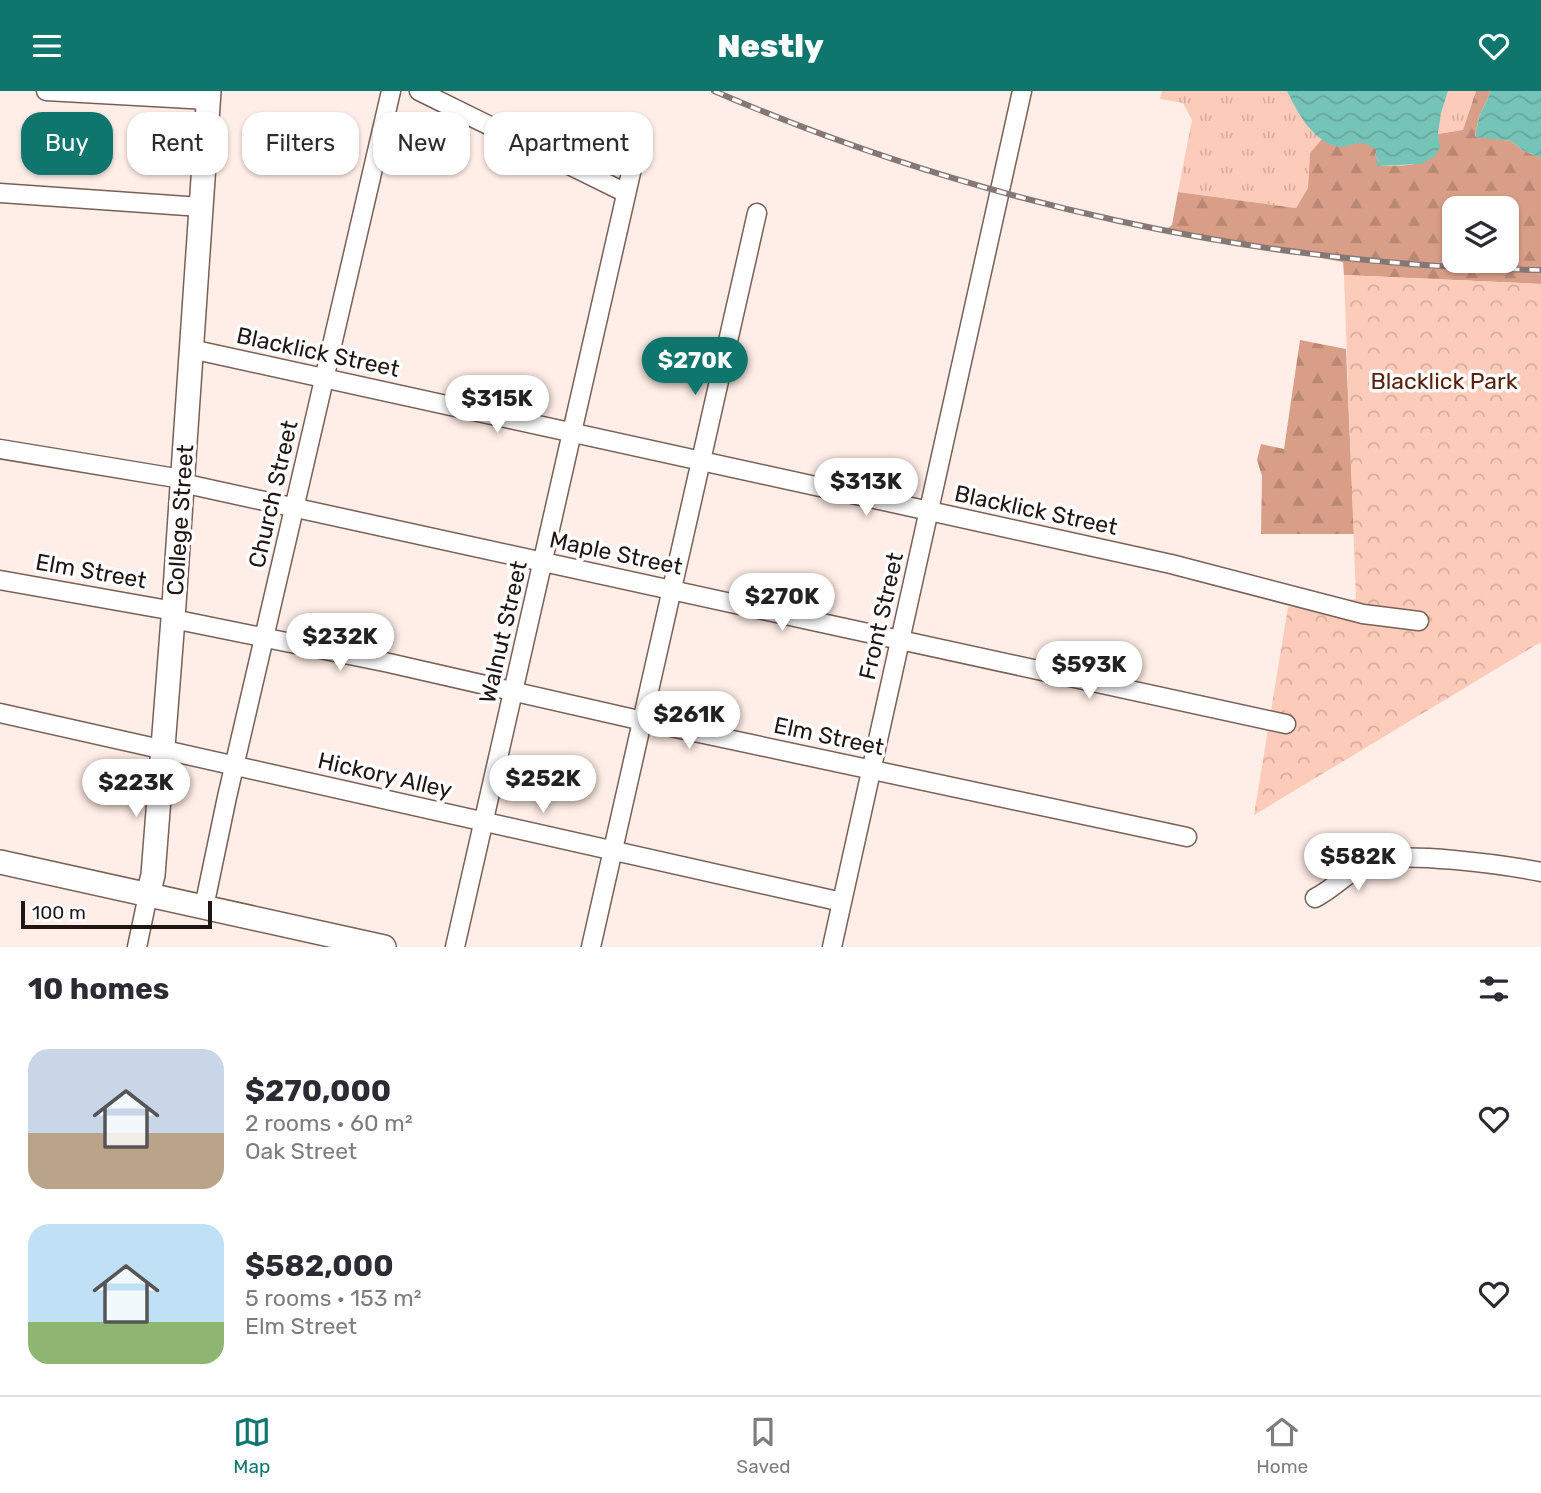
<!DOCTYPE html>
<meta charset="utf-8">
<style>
:root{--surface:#fff;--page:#f7f7f7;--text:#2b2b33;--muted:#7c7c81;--line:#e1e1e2;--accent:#0f766e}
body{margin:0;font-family:Rubik,sans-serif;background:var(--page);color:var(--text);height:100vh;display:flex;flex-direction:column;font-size:26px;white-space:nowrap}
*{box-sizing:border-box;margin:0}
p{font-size:23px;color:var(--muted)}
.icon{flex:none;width:38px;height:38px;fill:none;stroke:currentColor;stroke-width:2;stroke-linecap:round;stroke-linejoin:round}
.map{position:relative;height:856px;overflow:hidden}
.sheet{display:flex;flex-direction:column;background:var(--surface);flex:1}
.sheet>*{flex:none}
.top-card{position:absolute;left:21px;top:21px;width:700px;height:63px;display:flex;gap:14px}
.buttons{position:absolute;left:1442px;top:105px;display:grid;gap:14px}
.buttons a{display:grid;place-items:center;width:77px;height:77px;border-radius:14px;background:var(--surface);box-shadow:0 2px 5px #0004;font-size:35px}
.scale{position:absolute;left:21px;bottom:18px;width:191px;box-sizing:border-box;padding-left:7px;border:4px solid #1f1512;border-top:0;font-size:19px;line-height:24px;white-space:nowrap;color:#1f1512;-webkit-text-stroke:5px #fff;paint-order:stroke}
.price{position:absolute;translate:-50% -60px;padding:0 16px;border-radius:24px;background:#fff;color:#222;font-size:23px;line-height:46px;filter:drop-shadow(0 2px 4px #0008)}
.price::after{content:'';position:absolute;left:50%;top:42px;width:21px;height:16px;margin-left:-10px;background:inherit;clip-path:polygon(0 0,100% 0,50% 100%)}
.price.active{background:var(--accent);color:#fff}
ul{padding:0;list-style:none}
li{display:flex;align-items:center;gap:21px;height:175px;padding:0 28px}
li span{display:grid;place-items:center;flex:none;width:196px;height:140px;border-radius:21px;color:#555}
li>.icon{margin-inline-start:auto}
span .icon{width:84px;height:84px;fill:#fffc;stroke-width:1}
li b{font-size:30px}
h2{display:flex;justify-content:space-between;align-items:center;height:84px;padding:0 28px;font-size:30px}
.pill{padding:0 24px;border-radius:21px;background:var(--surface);box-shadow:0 2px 5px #0004;font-size:24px;line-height:63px}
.pill.active{background:var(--accent);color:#fff}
header{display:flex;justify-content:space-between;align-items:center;height:91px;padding:0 28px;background:var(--accent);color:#fff;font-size:32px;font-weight:800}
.dock{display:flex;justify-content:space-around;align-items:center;height:98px;border-top:2px solid var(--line);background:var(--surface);font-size:19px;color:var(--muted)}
.dock a{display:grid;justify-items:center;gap:4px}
.dock .active{color:var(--accent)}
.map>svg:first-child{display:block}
</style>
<header><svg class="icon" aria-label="menu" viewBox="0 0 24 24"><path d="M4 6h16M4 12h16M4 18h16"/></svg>Nestly<svg class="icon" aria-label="heart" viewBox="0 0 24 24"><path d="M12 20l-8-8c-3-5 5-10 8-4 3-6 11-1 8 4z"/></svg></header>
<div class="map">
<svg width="1541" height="856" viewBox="0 0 1541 856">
<defs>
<pattern id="grass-tufts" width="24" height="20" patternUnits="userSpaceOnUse" patternTransform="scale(1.75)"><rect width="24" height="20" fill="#fccbb9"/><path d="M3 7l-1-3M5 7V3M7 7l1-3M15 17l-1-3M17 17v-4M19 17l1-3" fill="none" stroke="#d8ad9e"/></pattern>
<pattern id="forest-firs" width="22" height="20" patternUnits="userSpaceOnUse" patternTransform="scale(1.75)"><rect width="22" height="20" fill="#d99e88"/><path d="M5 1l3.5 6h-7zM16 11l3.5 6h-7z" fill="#ba8774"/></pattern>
<pattern id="park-crowns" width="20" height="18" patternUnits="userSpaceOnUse" patternTransform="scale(1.75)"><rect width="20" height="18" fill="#fccbb9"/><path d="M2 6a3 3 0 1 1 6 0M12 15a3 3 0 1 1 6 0" fill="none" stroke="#d8ad9e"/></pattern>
<pattern id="water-waves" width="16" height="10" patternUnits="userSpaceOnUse" patternTransform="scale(1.75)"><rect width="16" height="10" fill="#76c3b8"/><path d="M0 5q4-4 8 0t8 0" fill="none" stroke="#66a79d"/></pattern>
</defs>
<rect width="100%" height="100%" fill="#ffede7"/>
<path fill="url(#grass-tufts)" d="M 1162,0 L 1287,0 L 1309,37 L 1322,48 L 1310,62 L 1308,97 L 1296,117 L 1178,101 L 1192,29 L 1183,12 L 1160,8 Z
M 1448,0 L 1476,0 L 1463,39 L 1438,43 L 1441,22 Z"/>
<path fill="url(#forest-firs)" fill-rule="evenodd" d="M 1476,0 L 1491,0 L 1479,26 L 1475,45 L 1511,50 L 1524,60 L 1541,67 L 1541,193 L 1344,184 L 1343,171 L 1167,138 L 1172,134 L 1178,101 L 1296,117 L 1308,97 L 1310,62 L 1322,48 C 1327,50 1333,55 1338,55 C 1356,56 1361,44 1377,60 L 1375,64 L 1379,70 L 1377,75 C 1403,74 1443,79 1438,43 L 1463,39 ZM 1454,117 L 1507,117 L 1507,170 L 1454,170 Z
M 1300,249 L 1346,258 L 1354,443 L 1261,443 L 1262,385 L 1257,369 L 1261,353 L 1284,358 Z"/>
<path fill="url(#park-crowns)" d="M 1344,184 L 1541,193 L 1541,551 L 1254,724 L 1288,516 L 1356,508 Z"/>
<path fill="#fccbb9" d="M 1288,604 L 1301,612 L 1294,624 L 1281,617 Z"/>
<path fill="url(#water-waves)" d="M 1287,0 L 1448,0 L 1441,22 L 1438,43 L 1440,56 L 1435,65 L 1421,73 L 1377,75 L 1375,73 L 1379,70 L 1375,64 L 1377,60 C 1359,43 1352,59 1335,55 C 1311,48 1297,20 1287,0 Z
M 1491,0 L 1541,0 L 1541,67 L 1524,60 L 1511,50 L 1475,46 L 1479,26 Z"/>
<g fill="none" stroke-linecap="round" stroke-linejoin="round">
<defs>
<path id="minor" d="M 46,0 L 208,9
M 419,0 L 626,102
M 0,102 L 201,116
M 191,258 L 1171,473 L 1363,523 L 1419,530
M 0,358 L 182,388
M 182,392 C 550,474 918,552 1286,633
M 0,489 L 174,520
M 173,528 L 389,572 L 643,630 L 1187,746
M 0,622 L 842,811
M 1315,807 C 1335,797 1351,778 1369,771 C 1400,759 1506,774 1541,781
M 204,816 L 227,706 L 391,0
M 137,856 L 148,804
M 455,856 L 633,73
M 591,856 L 757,122
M 832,856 L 1022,0"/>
<path id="major" d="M 0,771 L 384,856
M 148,804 L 153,784 L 173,528 L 209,0"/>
</defs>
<use href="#minor" stroke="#796057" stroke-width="21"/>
<use href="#major" stroke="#796057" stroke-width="26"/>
<use href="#minor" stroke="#fff" stroke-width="18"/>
<use href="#major" stroke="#fff" stroke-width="23"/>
<defs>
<path id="rail" d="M 714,0 C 973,112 1259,175 1541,179"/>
</defs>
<use href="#rail" stroke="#857773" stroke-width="6"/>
<use href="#rail" stroke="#fff" stroke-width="3.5" stroke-dasharray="10" stroke-linecap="butt"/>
</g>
<g text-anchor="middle" stroke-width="7" stroke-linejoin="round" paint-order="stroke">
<g font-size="23" fill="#1f1512" stroke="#fff">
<text transform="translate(318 261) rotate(12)" y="8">Blacklick Street</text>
<text transform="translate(273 403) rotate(-77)" y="8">Church Street</text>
<text transform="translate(1036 419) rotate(12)" y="8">Blacklick Street</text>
<text transform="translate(180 429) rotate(-86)" y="8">College Street</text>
<text transform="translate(616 462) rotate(12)" y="8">Maple Street</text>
<text transform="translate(91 480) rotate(10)" y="8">Elm Street</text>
<text transform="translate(881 525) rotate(-77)" y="8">Front Street</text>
<text transform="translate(503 541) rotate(-77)" y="8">Walnut Street</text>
<text transform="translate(829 645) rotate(12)" y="8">Elm Street</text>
<text transform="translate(385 684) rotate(13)" y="8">Hickory Alley</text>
</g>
<g font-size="23" fill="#58210b" stroke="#fff">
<text x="1444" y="298">Blacklick Park</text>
</g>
</g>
</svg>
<div class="buttons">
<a><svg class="icon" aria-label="layers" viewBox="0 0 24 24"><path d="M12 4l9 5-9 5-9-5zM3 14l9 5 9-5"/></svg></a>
</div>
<div class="scale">100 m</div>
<b class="price active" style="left:695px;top:306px">$270K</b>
<b class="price" style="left:497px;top:344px">$315K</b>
<b class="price" style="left:866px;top:427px">$313K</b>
<b class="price" style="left:782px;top:542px">$270K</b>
<b class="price" style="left:340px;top:582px">$232K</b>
<b class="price" style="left:1089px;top:610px">$593K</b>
<b class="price" style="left:689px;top:660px">$261K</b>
<b class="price" style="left:543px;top:724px">$252K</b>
<b class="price" style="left:136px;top:728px">$223K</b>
<b class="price" style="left:1358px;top:802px">$582K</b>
<div class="top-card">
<a class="pill active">Buy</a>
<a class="pill">Rent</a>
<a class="pill">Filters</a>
<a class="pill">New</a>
<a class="pill">Apartment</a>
</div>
</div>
<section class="sheet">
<h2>10 homes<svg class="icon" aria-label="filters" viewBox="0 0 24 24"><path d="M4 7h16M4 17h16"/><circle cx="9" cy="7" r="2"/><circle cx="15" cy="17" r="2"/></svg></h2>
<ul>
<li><span style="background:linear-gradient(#c9d6e8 60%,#b9a48a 0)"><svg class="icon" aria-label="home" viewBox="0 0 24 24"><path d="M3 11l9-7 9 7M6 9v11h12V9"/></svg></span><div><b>$270,000</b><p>2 rooms · 60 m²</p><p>Oak Street</p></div><svg class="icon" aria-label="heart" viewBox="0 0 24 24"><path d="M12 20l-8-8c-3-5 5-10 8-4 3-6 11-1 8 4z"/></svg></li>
<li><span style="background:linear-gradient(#bfe0f5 70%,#8fb573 0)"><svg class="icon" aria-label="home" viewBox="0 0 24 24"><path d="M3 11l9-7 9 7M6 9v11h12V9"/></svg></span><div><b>$582,000</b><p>5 rooms · 153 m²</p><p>Elm Street</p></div><svg class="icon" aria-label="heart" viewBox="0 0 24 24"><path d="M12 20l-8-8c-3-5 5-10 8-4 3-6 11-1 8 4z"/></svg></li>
</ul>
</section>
<nav class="dock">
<a class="active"><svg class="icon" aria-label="map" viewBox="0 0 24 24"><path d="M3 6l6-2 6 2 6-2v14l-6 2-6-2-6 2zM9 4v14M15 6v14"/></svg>Map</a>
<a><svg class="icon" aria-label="saved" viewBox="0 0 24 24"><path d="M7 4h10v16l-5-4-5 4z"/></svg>Saved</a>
<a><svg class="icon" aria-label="home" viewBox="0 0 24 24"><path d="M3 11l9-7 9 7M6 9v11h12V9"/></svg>Home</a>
</nav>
